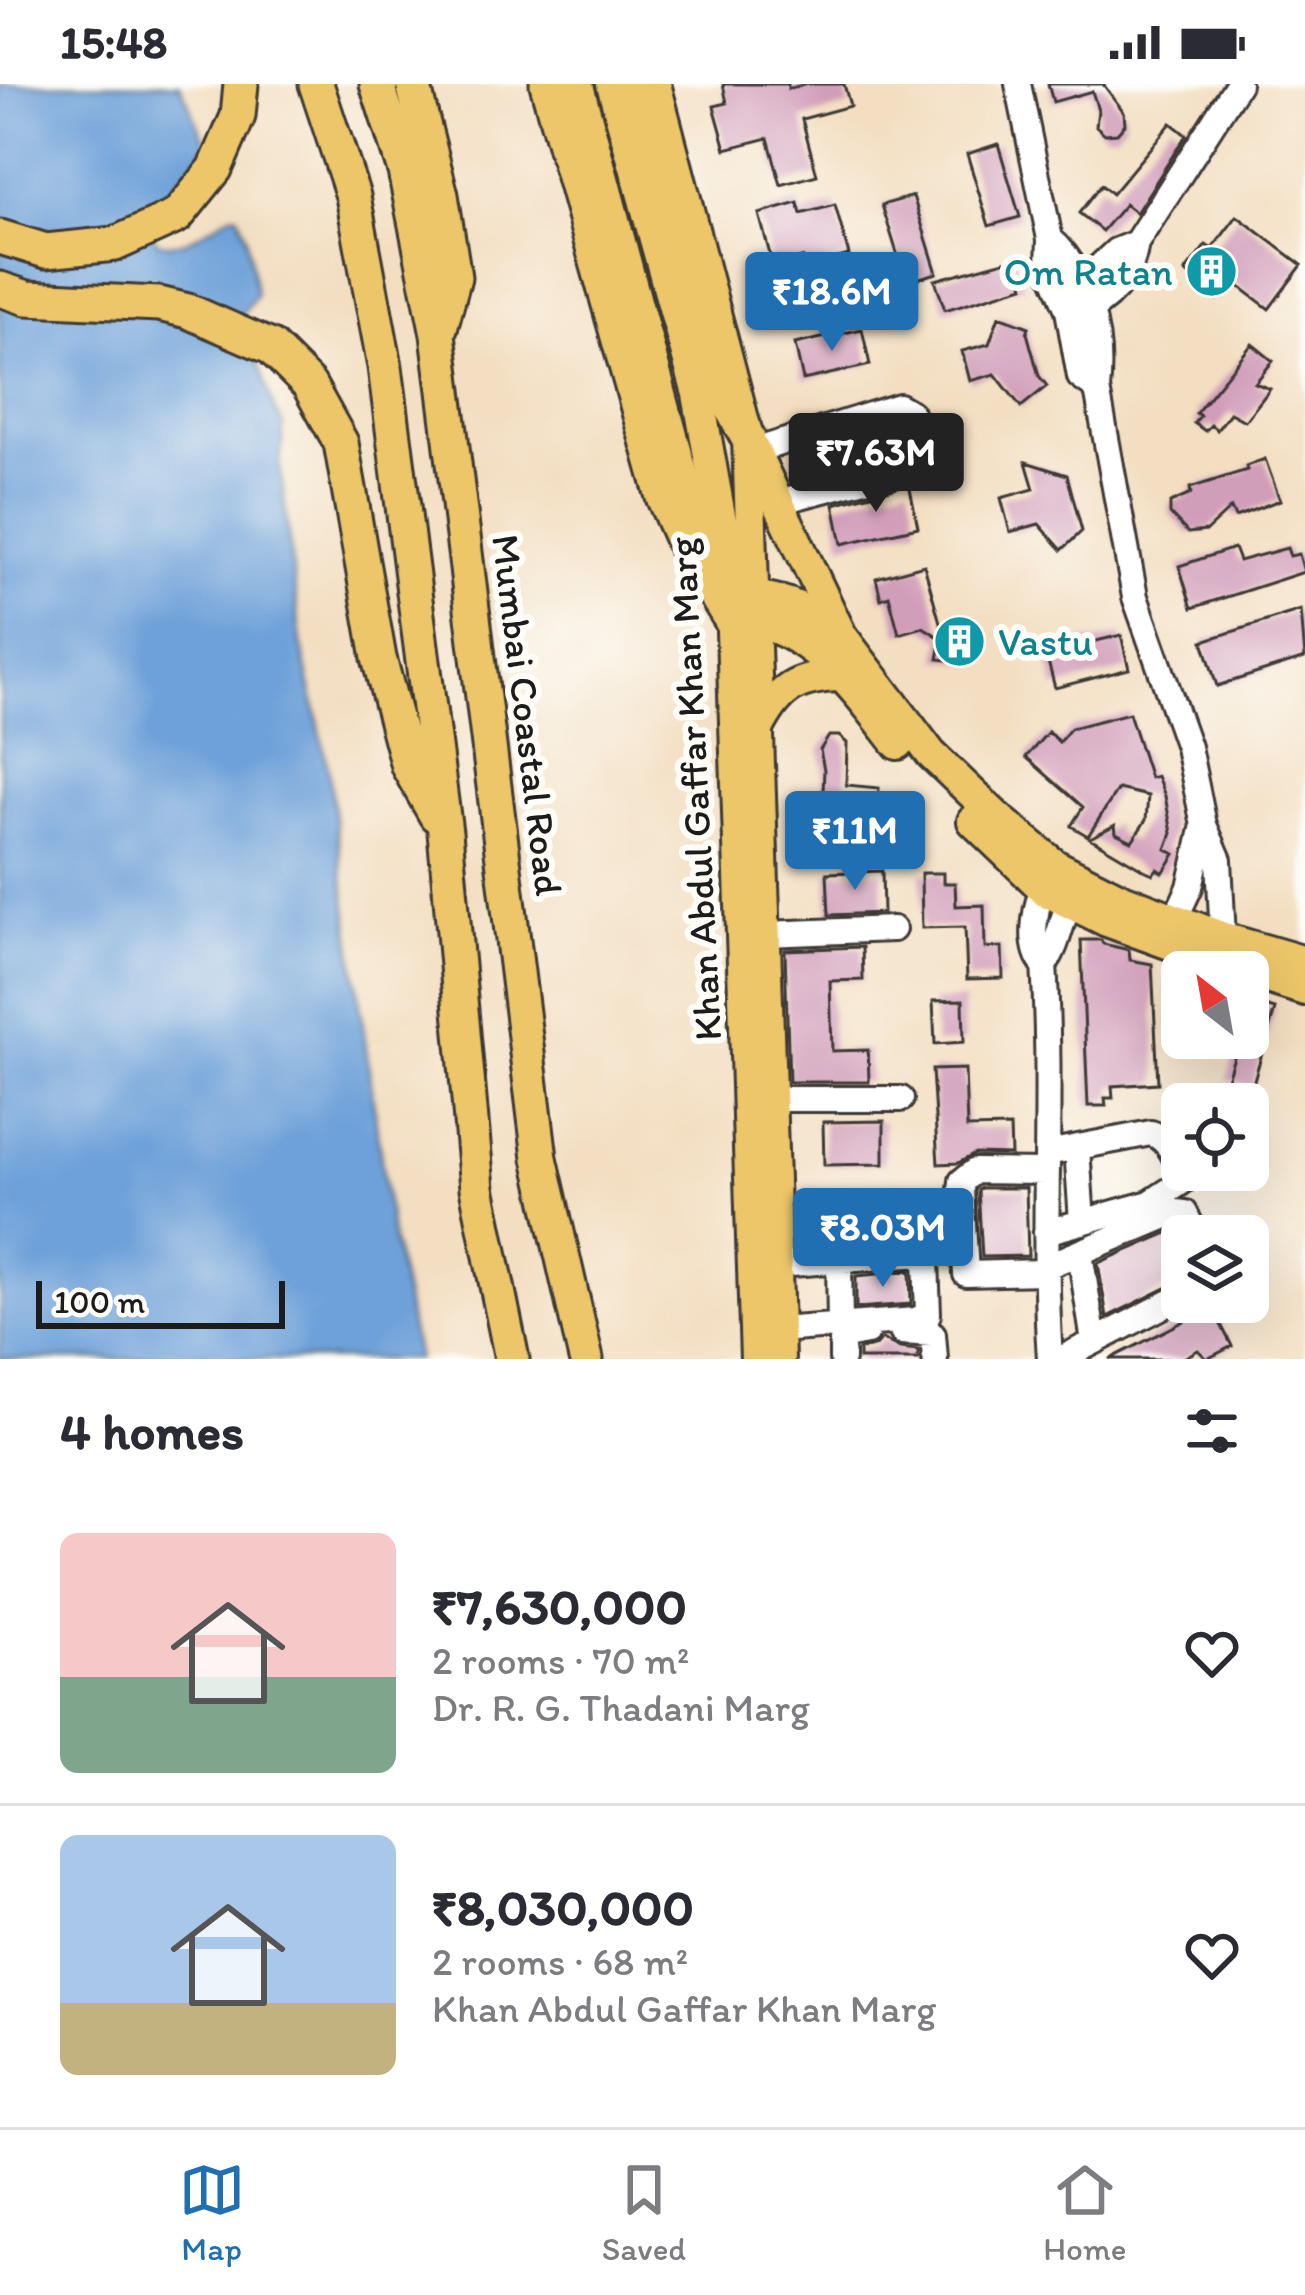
<!DOCTYPE html>
<meta charset="utf-8">
<style>
:root{--surface:#fff;--page:#f7f7f7;--text:#2b2b33;--muted:#7c7c81;--line:#e1e1e2;--accent:#1f6fb2}
body{margin:0;font-family:Itim,sans-serif;background:var(--page);color:var(--text);height:100vh;display:flex;flex-direction:column;font-size:45px;white-space:nowrap}
*{box-sizing:border-box;margin:0}
p{font-size:39px;color:var(--muted)}
.icon{flex:none;width:66px;height:66px;fill:none;stroke:currentColor;stroke-width:2;stroke-linecap:round;stroke-linejoin:round}
.map{position:relative;height:1275px;overflow:hidden}
.drawer{display:flex;flex-direction:column;background:var(--surface);flex:1}
.drawer>*{flex:none}
.needle{width:78px;rotate:329deg}
.fabs{position:absolute;left:1161px;top:867px;display:grid;gap:24px}
.fabs a{display:grid;place-items:center;width:108px;height:108px;border-radius:18px;background:var(--surface);box-shadow:0 12px 48px #0002;font-size:60px}
.scale{position:absolute;left:36px;bottom:30px;width:249px;box-sizing:border-box;padding-left:12px;border:6px solid #1c1c1c;border-top:0;font-size:33px;line-height:42px;white-space:nowrap;color:#1c1c1c;-webkit-text-stroke:9px #fdfcf7;paint-order:stroke}
.price{position:absolute;translate:-50% -102px;padding:0 27px;border-radius:12px;background:var(--accent);color:#fff;font-size:39px;line-height:78px;filter:drop-shadow(0 3px 6px #0008)}
.price::after{content:'';position:absolute;left:50%;top:72px;width:36px;height:27px;margin-left:-18px;background:inherit;clip-path:polygon(0 0,100% 0,50% 100%)}
.price.selected{background:#222;color:#fff}
ul{padding:0;list-style:none}
li{display:flex;align-items:center;gap:36px;height:300px;padding:0 60px}
li+li{border-top:3px solid var(--line)}
li span{display:grid;place-items:center;flex:none;width:336px;height:240px;border-radius:18px;color:#555}
li>.icon{margin-inline-start:auto}
span .icon{width:144px;height:144px;fill:#fffc;stroke-width:1}
li b{font-size:51px}
h2{display:flex;justify-content:space-between;align-items:center;height:144px;padding:0 60px;font-size:51px}
.status{display:flex;justify-content:space-between;align-items:center;height:84px;padding:0 60px;background:var(--surface);direction:ltr}
.status svg{height:33px;fill:currentColor}
.tab-bar{display:flex;justify-content:space-around;align-items:center;height:168px;border-top:3px solid var(--line);background:var(--surface);font-size:33px;color:var(--muted)}
.tab-bar a{display:grid;justify-items:center;gap:6px}
.tab-bar .selected{color:var(--accent)}
.map>svg:first-child{display:block}
</style>
<div class="status"><b>15:48</b><svg viewBox="0 0 49 12"><path d="M0 12V9h3v3zM5 12V6h3v6zM10 12V3h3v9zM15 12V0h3v12zM26 1h20v11H26zM47 4h2v5h-2z"/></svg></div>
<div class="map">
<svg width="1305" height="1275" viewBox="0 0 1305 1275">
<rect width="100%" height="100%" fill="#fdfcf7"/>
<filter id="ink" filterUnits="userSpaceOnUse"><feTurbulence type="fractalNoise" baseFrequency=".00833" numOctaves="2"/><feDisplacementMap in="SourceGraphic" scale="24" xChannelSelector="R" yChannelSelector="G"/><feConvolveMatrix kernelMatrix="1 2 1 2 8 2 1 2 1" color-interpolation-filters="sRGB"/></filter>
<filter id="wash" filterUnits="userSpaceOnUse"><feTurbulence type="fractalNoise" baseFrequency=".004" numOctaves="4" result="noise"/><feDisplacementMap in="SourceGraphic" scale="48" xChannelSelector="R" yChannelSelector="G"/><feGaussianBlur stdDeviation="2.7" result="paint"/><feColorMatrix in="noise" values="0 0 0 0 0 0 0 0 0 0 0 0 0 0 0 0 0 1.4 0 .05"/><feComposite in="paint" operator="in"/></filter>
<g filter="url(#wash)">
<rect width="100%" height="100%" fill="#f3dec1"/>
<path fill="#6ea1d9" stroke="#455e7a" stroke-width="3" d="M 0,0 L 180,0 L 207,60 C 192,89 164,106 145,133 L 157,158 C 186,167 207,143 232,130 L 238,130 L 246,149 L 256,211 L 238,236 L 257,275 L 274,325 L 284,341 L 280,380 L 301,558 L 329,688 L 390,1142 L 417,1275 L 0,1275 Z"/>
<g id="blocks">
<path fill="#d19eba" d="M 723,0 L 788,0 L 788,5 L 806,0 L 844,0 L 850,22 L 802,35 L 817,91 L 781,101 L 768,54 L 726,65 L 714,22 L 727,19 Z
M 1048,0 L 1103,0 L 1124,28 L 1125,40 L 1117,49 L 1105,50 L 1096,42 L 1098,26 L 1092,7 L 1053,18 Z
M 1171,39 L 1186,51 L 1136,129 L 1125,120 L 1102,147 L 1079,129 L 1101,101 L 1112,110 Z
M 998,60 L 1020,133 L 989,142 L 967,70 Z
M 913,112 L 937,189 L 906,198 L 882,121 Z
M 798,119 L 801,130 L 835,121 L 849,171 L 824,178 L 867,205 L 848,226 L 836,218 L 822,240 L 802,227 L 799,233 L 774,216 L 801,174 L 773,182 L 759,130 Z
M 1237,132 L 1302,181 L 1269,225 L 1231,196 L 1217,215 L 1185,188 L 1206,161 L 1212,165 Z
M 1015,174 L 1024,202 L 945,226 L 935,196 Z
M 999,232 L 1029,243 L 1027,249 L 1039,292 L 1047,302 L 1021,323 L 995,290 L 970,297 L 962,267 L 989,260 Z
M 862,245 L 870,281 L 803,296 L 795,260 Z
M 1252,260 L 1273,277 L 1255,299 L 1270,305 L 1245,337 L 1230,329 L 1217,346 L 1211,341 L 1205,347 L 1194,339 L 1200,332 L 1196,329 Z
M 897,340 L 905,367 L 847,383 L 842,357 Z
M 1265,375 L 1280,416 L 1235,433 L 1231,424 L 1206,447 L 1188,449 L 1170,430 L 1170,419 L 1191,410 L 1190,404 L 1247,386 L 1246,382 Z
M 1026,378 L 1067,391 L 1082,447 L 1062,466 L 1039,440 L 1010,448 L 1001,414 L 1034,405 Z
M 909,400 L 918,443 L 842,460 L 834,420 Z
M 1234,464 L 1239,477 L 1287,464 L 1290,472 L 1299,470 L 1304,488 L 1192,524 L 1179,482 Z
M 924,481 L 944,553 L 965,540 L 981,568 L 972,579 L 938,575 L 942,555 L 923,543 L 899,550 L 889,512 L 881,515 L 876,494 Z
M 1301,526 L 1305,574 L 1217,602 L 1203,557 Z
M 1121,551 L 1129,585 L 1055,604 L 1046,570 L 1092,555 L 1092,558 Z
M 1129,629 L 1150,694 L 1157,692 L 1165,712 L 1172,749 L 1166,765 L 1175,770 L 1163,789 L 1157,785 L 1153,790 L 1144,786 L 1090,754 L 1115,741 L 1116,749 L 1132,757 L 1146,736 L 1148,712 L 1118,705 L 1088,752 L 1071,742 L 1083,723 L 1026,673 L 1048,648 L 1059,658 L 1071,644 Z
M 829,652 L 839,652 L 847,659 L 846,701 L 879,704 L 876,734 L 822,730 L 824,686 L 820,666 Z
M 882,787 L 883,829 L 829,831 L 827,789 Z
M 921,789 L 943,789 L 943,799 L 955,799 L 956,822 L 984,821 L 985,864 L 1002,863 L 1003,894 L 967,895 L 965,843 L 922,844 Z
M 1081,856 L 1101,856 L 1103,860 L 1129,866 L 1130,876 L 1152,880 L 1158,999 L 1112,1002 L 1113,1014 L 1105,1014 L 1106,1022 L 1088,1022 Z
M 862,863 L 863,896 L 830,897 L 832,967 L 868,966 L 869,998 L 789,998 L 785,866 Z
M 963,916 L 964,958 L 935,960 L 933,917 Z
M 1248,917 L 1275,925 L 1252,1003 L 1227,995 L 1240,954 L 1248,954 Z
M 965,985 L 967,1044 L 1010,1043 L 1011,1071 L 975,1070 L 958,1079 L 938,1080 L 932,986 Z
M 884,1037 L 884,1080 L 824,1081 L 823,1038 Z
M 981,1104 L 1026,1104 L 1028,1172 L 982,1173 L 978,1106 Z
M 834,1112 L 899,1113 L 899,1155 L 833,1160 Z
M 1175,1146 L 1182,1160 L 1182,1196 L 1107,1233 L 1098,1179 Z
M 910,1187 L 911,1220 L 856,1224 L 856,1192 Z
M 1212,1223 L 1232,1262 L 1207,1275 L 1198,1266 L 1182,1275 L 1110,1275 Z
M 882,1255 L 900,1264 L 918,1266 L 918,1275 L 859,1275 L 859,1266 L 877,1261 Z"/>
</g>
</g>
<g filter="url(#ink)">
<use href="#blocks" fill-opacity="0" stroke="#3c3935" stroke-width="3"/>
<g fill="none" stroke-linecap="round" stroke-linejoin="round">
<defs>
<path id="minor" d="M 1018,0 L 1050,155
M 1050,155 C 1089,188 1103,256 1097,305 L 1080,293 L 1068,226 L 1049,181 Z
M 1136,159 L 1238,0
M 1070,210 L 1116,167 L 1136,159 C 1131,196 1108,218 1075,234
M 1097,305 L 1135,513 L 1188,663 L 1204,741 L 1219,776 L 1223,854 L 1218,869
M 754,367 L 899,322 L 911,329 L 923,372 L 918,381 L 778,418
M 1048,793 C 1036,816 1026,861 1044,881 C 1060,861 1061,830 1075,807
M 765,850 L 893,845
M 1167,852 L 1190,803 L 1204,741
M 1044,881 C 1053,1012 1041,1144 1050,1275
M 771,1015 L 901,1015
M 1077,1064 L 1082,1138
M 1046,1148 L 1150,1119 L 1182,1098 C 1180,1080 1170,1055 1151,1049 L 1047,1069
M 1080,1169 L 1094,1258
M 839,1176 L 840,1241
M 778,1181 L 921,1170 L 926,1175 L 928,1230 L 916,1236 L 778,1246
M 1045,1183 L 1176,1128 L 1185,1129 L 1196,1152
M 1045,1188 L 966,1190 L 961,1106 L 962,1097 L 975,1087 L 1047,1088
M 902,1248 L 933,1250 L 935,1275
M 842,1275 L 842,1257 L 846,1252 L 867,1248
M 1061,1275 L 1182,1212"/>
<path id="major" d="M 612,0 L 698,310 L 730,487 L 756,1275
M 655,0 L 748,354 L 779,1275
M 753,365 L 841,551 L 931,670 L 997,733 L 1055,781 L 1120,814 L 1223,854 L 1305,878
M 737,512 C 776,512 807,523 836,547
M 738,536 C 810,539 857,608 898,660
M 758,645 C 778,605 796,593 841,592
M 973,737 L 1046,807 L 1107,837 L 1247,888
M 1248,888 L 1305,906"/>
<path id="highway" d="M 316,0 L 353,112 L 385,283 L 445,748 L 477,1104 L 512,1275
M 377,0 L 405,87 L 438,250 L 540,1074 L 586,1275
M 413,0 L 441,111 L 454,193 L 440,244
M 547,0 L 663,413 L 684,461 L 731,536
M 576,0 L 688,417 L 695,437 L 730,487
M 633,0 L 708,281 L 748,354
M 0,153 L 46,167 L 115,160 L 177,132 L 215,85 L 238,32 L 241,0
M 0,205 L 27,214 L 159,220 L 188,227 L 271,263 L 309,301 L 341,359 L 379,574 L 408,682 L 436,731"/>
</defs>
<use href="#minor" stroke="#3c3935" stroke-width="30"/>
<use href="#major" stroke="#3c3935" stroke-width="36"/>
<use href="#highway" stroke="#3c3935" stroke-width="39"/>
<use href="#minor" stroke="#fff" stroke-width="24"/>
<use href="#major" stroke="#ecc669" stroke-width="30"/>
<use href="#highway" stroke="#ecc669" stroke-width="33"/>
</g>
</g>
<defs>
<symbol id="building-disc" viewBox="-11 -11 22 22"><circle r="9.5" fill="#0f9aa8" stroke="#fdfcf7"/><path d="M-4-6H4V6H1V3H-1V6H-4ZM-2.5-4.3h1.7v1.8h-1.7ZM.8-4.3h1.7v1.8H.8ZM-2.5-1h1.7V.8h-1.7ZM.8-1h1.7V.8H.8Z" fill="#fff"/></symbol>
</defs>
<g fill-rule="evenodd">
<use href="#building-disc" x="1182" y="158" width="59" height="59"/>
<use href="#building-disc" x="930" y="528" width="59" height="59"/>
</g>
<g text-anchor="middle" stroke-width="12" stroke-linejoin="round" paint-order="stroke">
<g font-size="39" fill="#0d838f" stroke="#fdfcf7" text-anchor="end">
<text x="1173" y="201">Om Ratan</text>
<text x="998" y="571" text-anchor="start">Vastu</text>
</g>
<g font-size="39" fill="#1c1c1c" stroke="#fdfcf7">
<text transform="translate(528 631) rotate(83)" y="14">Mumbai Coastal Road</text>
<text transform="translate(694 705) rotate(-93)" y="14">Khan Abdul Gaffar Khan Marg</text>
</g>
</g>
</svg>
<div class="fabs">
<a><svg class="needle" viewBox="-14 -14 28 28"><path d="M0-13l5 13h-10z" fill="#e53935"/><path d="M0 13l5-13h-10z" fill="#7c7c81"/></svg></a>
<a><svg class="icon" aria-label="locate" viewBox="0 0 24 24"><circle cx="12" cy="12" r="6"/><path d="M12 2v4M12 18v4M2 12h4M18 12h4"/></svg></a>
<a><svg class="icon" aria-label="layers" viewBox="0 0 24 24"><path d="M12 4l9 5-9 5-9-5zM3 14l9 5 9-5"/></svg></a>
</div>
<div class="scale">100 m</div>
<b class="price" style="left:832px;top:270px">₹18.6M</b>
<b class="price selected" style="left:876px;top:431px">₹7.63M</b>
<b class="price" style="left:855px;top:809px">₹11M</b>
<b class="price" style="left:883px;top:1206px">₹8.03M</b>
</div>
<section class="drawer">
<h2>4 homes<svg class="icon" aria-label="filters" viewBox="0 0 24 24"><path d="M4 7h16M4 17h16"/><circle cx="9" cy="7" r="2"/><circle cx="15" cy="17" r="2"/></svg></h2>
<ul>
<li><span style="background:linear-gradient(#f6c9c9 60%,#7fa58c 0)"><svg class="icon" aria-label="home" viewBox="0 0 24 24"><path d="M3 11l9-7 9 7M6 9v11h12V9"/></svg></span><div><b>₹7,630,000</b><p>2 rooms · 70 m²</p><p>Dr. R. G. Thadani Marg</p></div><svg class="icon" aria-label="heart" viewBox="0 0 24 24"><path d="M12 20l-8-8c-3-5 5-10 8-4 3-6 11-1 8 4z"/></svg></li>
<li><span style="background:linear-gradient(#a9c7e8 70%,#c2b280 0)"><svg class="icon" aria-label="home" viewBox="0 0 24 24"><path d="M3 11l9-7 9 7M6 9v11h12V9"/></svg></span><div><b>₹8,030,000</b><p>2 rooms · 68 m²</p><p>Khan Abdul Gaffar Khan Marg</p></div><svg class="icon" aria-label="heart" viewBox="0 0 24 24"><path d="M12 20l-8-8c-3-5 5-10 8-4 3-6 11-1 8 4z"/></svg></li>
</ul>
</section>
<nav class="tab-bar">
<a class="selected"><svg class="icon" aria-label="map" viewBox="0 0 24 24"><path d="M3 6l6-2 6 2 6-2v14l-6 2-6-2-6 2zM9 4v14M15 6v14"/></svg>Map</a>
<a><svg class="icon" aria-label="saved" viewBox="0 0 24 24"><path d="M7 4h10v16l-5-4-5 4z"/></svg>Saved</a>
<a><svg class="icon" aria-label="home" viewBox="0 0 24 24"><path d="M3 11l9-7 9 7M6 9v11h12V9"/></svg>Home</a>
</nav>
